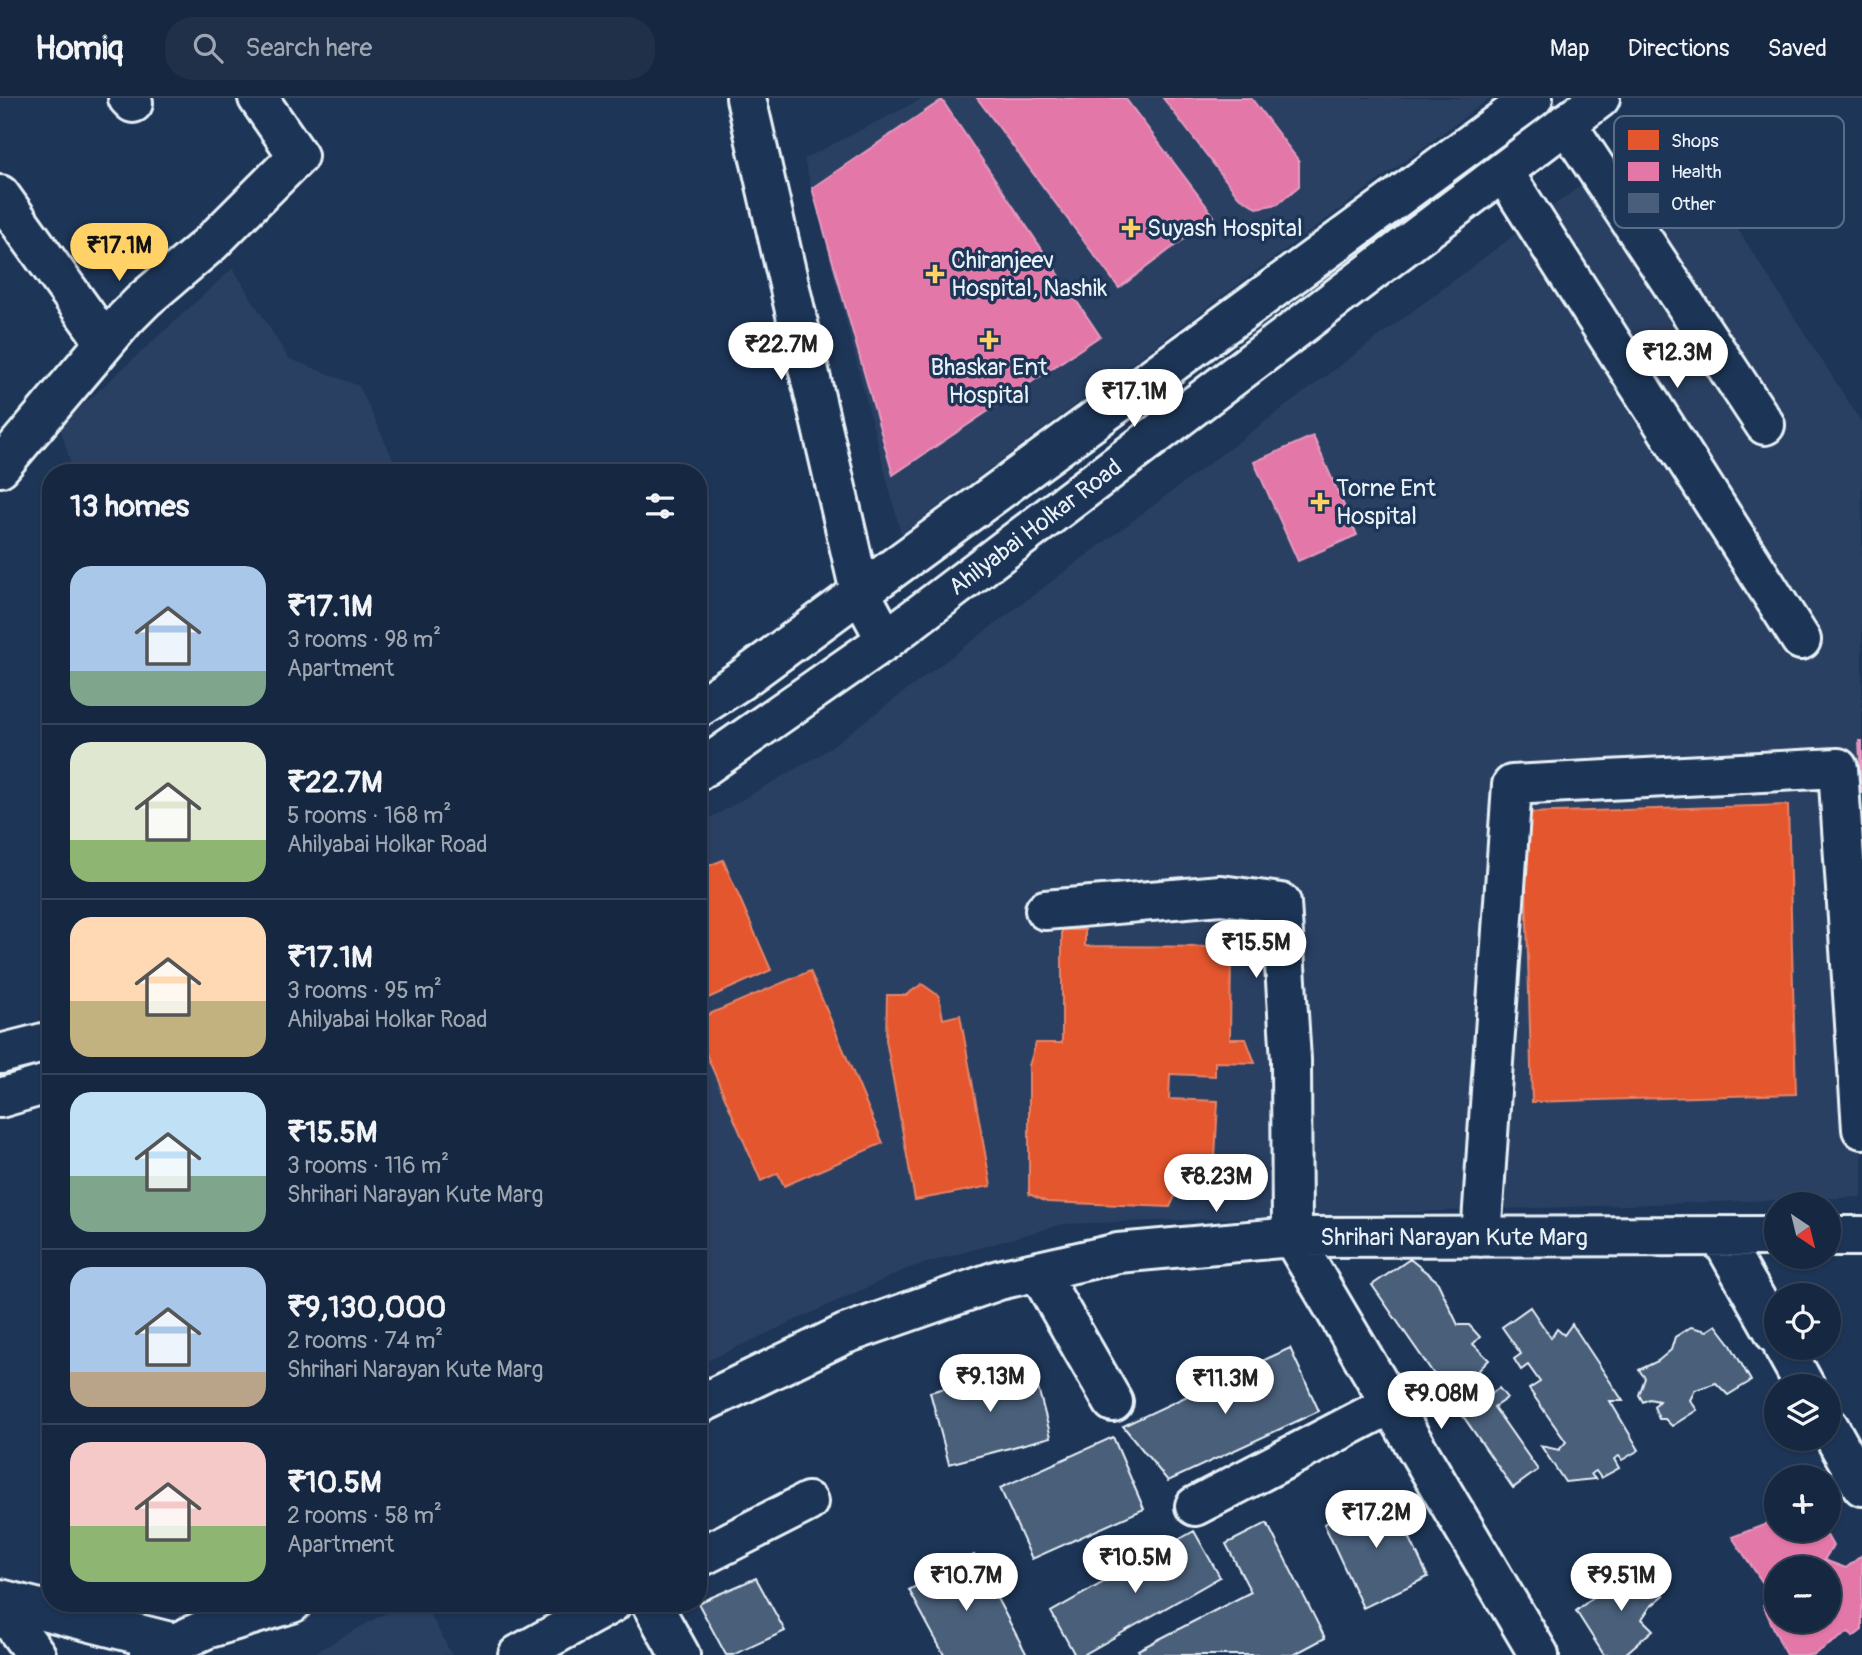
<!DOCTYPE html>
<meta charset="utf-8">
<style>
:root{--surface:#162841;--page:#1f3048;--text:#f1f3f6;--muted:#9ea6b1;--line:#35445a;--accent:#ffd166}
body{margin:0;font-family:Pangolin,sans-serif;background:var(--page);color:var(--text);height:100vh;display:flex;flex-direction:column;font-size:26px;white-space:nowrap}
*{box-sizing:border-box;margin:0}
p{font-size:23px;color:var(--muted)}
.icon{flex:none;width:38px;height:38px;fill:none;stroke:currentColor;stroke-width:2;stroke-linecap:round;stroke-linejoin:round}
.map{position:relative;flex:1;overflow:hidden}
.drawer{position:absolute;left:42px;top:366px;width:665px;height:1148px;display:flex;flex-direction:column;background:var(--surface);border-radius:28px;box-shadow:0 2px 5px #0004,0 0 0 2px var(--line)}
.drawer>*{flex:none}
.needle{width:46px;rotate:145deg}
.fabs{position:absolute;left:1764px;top:1094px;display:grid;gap:14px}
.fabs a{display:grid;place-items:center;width:77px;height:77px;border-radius:50%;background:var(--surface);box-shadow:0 2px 5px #0004,0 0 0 2px var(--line);font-size:35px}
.price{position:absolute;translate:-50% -60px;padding:0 16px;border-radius:24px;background:#fff;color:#222;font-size:23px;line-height:46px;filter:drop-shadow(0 2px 4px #0008)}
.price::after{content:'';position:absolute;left:50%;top:42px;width:21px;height:16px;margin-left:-10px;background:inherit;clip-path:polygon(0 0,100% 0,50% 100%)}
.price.active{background:var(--accent);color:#111}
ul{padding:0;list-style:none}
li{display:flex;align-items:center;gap:21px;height:175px;padding:0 28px}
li+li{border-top:2px solid var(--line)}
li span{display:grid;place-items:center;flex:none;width:196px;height:140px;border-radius:21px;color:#555}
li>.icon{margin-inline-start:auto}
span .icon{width:84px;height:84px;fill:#fffc;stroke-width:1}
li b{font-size:30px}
h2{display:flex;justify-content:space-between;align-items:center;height:84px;padding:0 28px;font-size:30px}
header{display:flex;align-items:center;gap:42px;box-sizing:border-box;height:98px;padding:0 35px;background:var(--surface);border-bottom:2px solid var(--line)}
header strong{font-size:33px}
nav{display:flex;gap:38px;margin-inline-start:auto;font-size:24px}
.search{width:490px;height:63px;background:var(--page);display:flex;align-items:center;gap:18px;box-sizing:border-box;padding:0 24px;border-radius:28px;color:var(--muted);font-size:26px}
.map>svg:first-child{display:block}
</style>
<header>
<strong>Homiq</strong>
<div class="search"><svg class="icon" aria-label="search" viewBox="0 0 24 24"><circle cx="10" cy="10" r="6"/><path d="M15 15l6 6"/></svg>Search here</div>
<nav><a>Map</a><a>Directions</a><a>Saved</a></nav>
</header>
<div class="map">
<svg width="1862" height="1557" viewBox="0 0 1862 1557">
<rect width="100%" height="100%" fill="#1d3557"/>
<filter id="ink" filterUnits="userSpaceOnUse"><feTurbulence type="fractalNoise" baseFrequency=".0143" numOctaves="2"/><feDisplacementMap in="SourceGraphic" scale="14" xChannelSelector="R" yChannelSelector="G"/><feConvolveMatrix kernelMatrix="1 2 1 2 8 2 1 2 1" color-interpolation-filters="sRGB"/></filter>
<g filter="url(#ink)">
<path fill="#2a4162" d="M 924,0 L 1490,0 L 901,436 L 804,61 Z
M 1668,22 L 1862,325 L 1862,1099 L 1063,1126 L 909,1170 L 698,1267 L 698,727 L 820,657 Z
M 233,170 L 288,260 L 359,288 L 399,374 L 73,374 L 60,328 Z
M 403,1505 L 424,1505 L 452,1557 L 311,1557 Z"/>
<path fill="#e4572e" stroke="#e5856b" stroke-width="2" d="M 1788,707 L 1796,996 L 1532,1004 L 1524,715 Z
M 723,762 L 771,872 L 706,901 L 698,884 L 698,772 Z
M 1062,832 L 1085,832 L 1085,848 L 1231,849 L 1230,941 L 1246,941 L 1255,965 L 1215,964 L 1215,978 L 1170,976 L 1169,1001 L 1218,1003 L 1213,1099 L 1175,1098 L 1170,1109 L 1047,1104 L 1029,1096 L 1029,968 L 1036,945 L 1062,945 Z
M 810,873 L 883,1045 L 784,1088 L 778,1075 L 761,1083 L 698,937 L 698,921 Z
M 922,886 L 939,898 L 943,921 L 960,917 L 991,1088 L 915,1102 L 886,942 L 887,897 L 906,897 Z"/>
<path fill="#e377a8" stroke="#e49cc0" stroke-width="2" d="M 977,0 L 1125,0 L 1214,118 L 1119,190 Z
M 1163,0 L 1251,0 L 1299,63 L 1299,88 L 1278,106 L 1257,110 L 1238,98 Z
M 942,2 L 1100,238 L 893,377 L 812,90 Z
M 1313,338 L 1357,437 L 1298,463 L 1254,364 Z
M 1859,643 L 1862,643 L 1862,696 Z
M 1776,1415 L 1776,1432 L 1824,1432 L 1833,1448 L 1824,1462 L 1846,1470 L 1862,1457 L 1862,1532 L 1853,1539 L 1849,1534 L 1813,1557 L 1786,1557 L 1763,1507 L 1776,1496 L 1776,1522 L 1829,1522 L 1829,1470 L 1776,1470 L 1776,1491 L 1767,1491 L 1732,1439 L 1764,1427 Z"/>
<path fill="#495e7a" stroke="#e8f1f8" stroke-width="2" d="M 1410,1161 L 1437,1183 L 1458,1227 L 1469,1227 L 1480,1239 L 1473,1246 L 1489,1262 L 1479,1272 L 1489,1297 L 1499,1290 L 1507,1300 L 1494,1309 L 1538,1372 L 1513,1390 L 1372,1187 Z
M 1530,1209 L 1551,1240 L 1557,1231 L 1564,1237 L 1572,1226 L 1623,1303 L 1610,1303 L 1639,1352 L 1622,1362 L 1619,1358 L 1614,1361 L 1619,1370 L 1601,1380 L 1596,1373 L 1591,1376 L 1595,1381 L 1565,1384 L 1541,1348 L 1559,1352 L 1566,1344 L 1529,1291 L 1540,1284 L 1528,1267 L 1521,1272 L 1514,1261 L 1521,1256 L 1502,1229 Z
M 1716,1227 L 1729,1244 L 1751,1283 L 1728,1297 L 1716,1285 L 1695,1292 L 1690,1302 L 1697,1312 L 1672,1328 L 1665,1321 L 1659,1321 L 1654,1309 L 1659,1303 L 1649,1301 L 1643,1304 L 1639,1297 L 1645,1280 L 1639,1272 L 1658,1263 L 1671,1252 L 1675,1239 L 1691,1229 L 1707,1233 Z
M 1290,1250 L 1319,1313 L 1168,1383 L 1123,1328 Z
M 1032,1267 L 1051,1339 L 949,1366 L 930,1294 Z
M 1113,1339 L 1144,1411 L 1032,1461 L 1000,1390 Z
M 1389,1395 L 1428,1479 L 1363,1510 L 1324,1426 Z
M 1267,1425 L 1325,1540 L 1293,1557 L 1141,1557 L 1138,1552 L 1251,1494 L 1226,1446 Z
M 1194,1433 L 1220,1479 L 1083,1557 L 1075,1557 L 1051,1514 Z
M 974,1457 L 1027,1557 L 944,1557 L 909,1492 Z
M 1626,1473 L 1638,1482 L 1649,1473 L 1664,1497 L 1650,1509 L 1642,1521 L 1653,1532 L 1624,1557 L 1604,1557 L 1576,1513 Z
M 756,1480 L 785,1533 L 733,1557 L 726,1557 L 698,1505 Z"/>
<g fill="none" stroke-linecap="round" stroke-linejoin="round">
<defs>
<path id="minor" d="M 128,0 L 133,5
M 746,0 L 860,494 L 886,542
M 1566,25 L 1765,327
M 1504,75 L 1801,542
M 0,97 L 105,244
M 0,369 L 125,221 L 145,201 L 211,145 L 298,58 L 258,0
M 1045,812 L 1221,797 L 1281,805 L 1291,962 L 1292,1139 L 1539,1557
M 1720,1138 L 1776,1237
M 1829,1138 L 1862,1138
M 1481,1139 L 1512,687 L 1838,670 L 1862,1031
M 1038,1173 L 1113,1304
M 1784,1250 L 1805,1288
M 698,1307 L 845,1236 L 999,1182 L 1118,1155 L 1292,1139 L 1776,1138
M 1829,1329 L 1862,1388
M 1195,1408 L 1391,1306
M 698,1460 L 808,1404
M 651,1505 L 680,1557
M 149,1557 L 206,1531 L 292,1505
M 518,1557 L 612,1505"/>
<path id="major" d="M 698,610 L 741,582 L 1533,0
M 698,673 L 886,542 L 1600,0
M 0,956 L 51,943
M 0,1000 L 51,985
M 0,1501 L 174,1545
M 0,1508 L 36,1557"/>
</defs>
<use href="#minor" stroke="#e8f1f8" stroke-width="44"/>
<use href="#major" stroke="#e8f1f8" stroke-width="44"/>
<use href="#minor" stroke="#1d3557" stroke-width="38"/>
<use href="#major" stroke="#1d3557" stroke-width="38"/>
</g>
</g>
<g fill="#ffd166" stroke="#1d3557" stroke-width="2.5">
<path d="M1127.5 119.5h7v7h7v7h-7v7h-7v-7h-7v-7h7z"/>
<path d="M931.5 165.5h7v7h7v7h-7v7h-7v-7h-7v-7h7z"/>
<path d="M985.5 231.5h7v7h7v7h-7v7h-7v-7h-7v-7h7z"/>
<path d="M1316.5 393.5h7v7h7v7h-7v7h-7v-7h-7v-7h7z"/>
</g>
<g text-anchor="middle" stroke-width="7" stroke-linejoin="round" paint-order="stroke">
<g font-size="24" fill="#e8f1f8" stroke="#1d3557" text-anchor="start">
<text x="1147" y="138">Suyash Hospital</text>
<text x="951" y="170">Chiranjeev<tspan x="951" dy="28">Hospital, Nashik</tspan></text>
<text x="989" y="277" text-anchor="middle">Bhaskar Ent<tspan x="989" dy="28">Hospital</tspan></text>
<text x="1336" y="398">Torne Ent<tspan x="1336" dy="28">Hospital</tspan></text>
</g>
<g font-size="24" fill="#e8f1f8" stroke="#1d3557">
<text transform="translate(1035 429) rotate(-37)" y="8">Ahilyabai Holkar Road</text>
<text x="1454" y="1147">Shrihari Narayan Kute Marg</text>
</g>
</g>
<rect x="1614" y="18" width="230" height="112" rx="10" fill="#1d3557" stroke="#5a6d87" stroke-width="2"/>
<rect x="1628" y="32" width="31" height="20" fill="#e4572e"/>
<rect x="1628" y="64" width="31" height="19" fill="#e377a8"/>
<rect x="1628" y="95" width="31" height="20" fill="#495e7a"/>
<g font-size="19" fill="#e8f1f8">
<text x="1671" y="49">Shops</text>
<text x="1671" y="80">Health</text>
<text x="1671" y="112">Other</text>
</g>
</svg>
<div class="fabs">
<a><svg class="needle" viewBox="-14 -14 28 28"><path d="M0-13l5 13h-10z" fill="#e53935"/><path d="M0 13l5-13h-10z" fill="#9ea6b1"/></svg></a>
<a><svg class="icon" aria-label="locate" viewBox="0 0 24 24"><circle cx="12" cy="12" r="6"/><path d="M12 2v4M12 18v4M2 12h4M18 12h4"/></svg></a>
<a><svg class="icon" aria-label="layers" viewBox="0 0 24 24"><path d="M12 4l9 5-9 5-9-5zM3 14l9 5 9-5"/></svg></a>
<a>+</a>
<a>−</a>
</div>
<b class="price active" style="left:119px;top:185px">₹17.1M</b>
<b class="price" style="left:781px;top:284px">₹22.7M</b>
<b class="price" style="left:1677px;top:292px">₹12.3M</b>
<b class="price" style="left:1134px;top:331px">₹17.1M</b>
<b class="price" style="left:1256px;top:882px">₹15.5M</b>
<b class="price" style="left:1216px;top:1116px">₹8.23M</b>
<b class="price" style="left:990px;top:1316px">₹9.13M</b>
<b class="price" style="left:1225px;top:1318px">₹11.3M</b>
<b class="price" style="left:1441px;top:1333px">₹9.08M</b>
<b class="price" style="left:1376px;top:1452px">₹17.2M</b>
<b class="price" style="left:1135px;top:1497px">₹10.5M</b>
<b class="price" style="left:966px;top:1515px">₹10.7M</b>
<b class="price" style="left:1621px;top:1515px">₹9.51M</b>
<section class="drawer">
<h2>13 homes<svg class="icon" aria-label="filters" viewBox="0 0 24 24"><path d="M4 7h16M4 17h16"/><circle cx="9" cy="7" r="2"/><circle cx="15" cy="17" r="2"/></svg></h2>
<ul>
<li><span style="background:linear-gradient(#a9c7e8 75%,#7fa58c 0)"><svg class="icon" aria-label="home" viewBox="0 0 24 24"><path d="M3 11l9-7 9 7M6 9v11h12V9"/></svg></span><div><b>₹17.1M</b><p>3 rooms · 98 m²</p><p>Apartment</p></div></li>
<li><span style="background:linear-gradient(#dfe7d0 70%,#8fb573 0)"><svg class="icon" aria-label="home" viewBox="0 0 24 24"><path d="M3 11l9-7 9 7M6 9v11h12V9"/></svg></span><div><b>₹22.7M</b><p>5 rooms · 168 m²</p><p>Ahilyabai Holkar Road</p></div></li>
<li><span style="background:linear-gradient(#ffd9b3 60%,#c2b280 0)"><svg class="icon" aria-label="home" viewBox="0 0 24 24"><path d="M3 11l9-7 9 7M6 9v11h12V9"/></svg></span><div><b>₹17.1M</b><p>3 rooms · 95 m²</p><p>Ahilyabai Holkar Road</p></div></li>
<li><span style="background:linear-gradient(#bfe0f5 60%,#7fa58c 0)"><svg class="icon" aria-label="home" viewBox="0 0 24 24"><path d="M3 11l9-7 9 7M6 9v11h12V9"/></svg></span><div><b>₹15.5M</b><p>3 rooms · 116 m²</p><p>Shrihari Narayan Kute Marg</p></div></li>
<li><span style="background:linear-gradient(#a9c7e8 75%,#b9a48a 0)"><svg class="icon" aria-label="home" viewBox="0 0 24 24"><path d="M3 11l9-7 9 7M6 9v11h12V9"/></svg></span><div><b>₹9,130,000</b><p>2 rooms · 74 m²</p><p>Shrihari Narayan Kute Marg</p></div></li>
<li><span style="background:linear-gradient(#f6c9c9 60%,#8fb573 0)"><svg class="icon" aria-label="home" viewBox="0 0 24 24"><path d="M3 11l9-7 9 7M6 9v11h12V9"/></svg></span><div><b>₹10.5M</b><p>2 rooms · 58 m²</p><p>Apartment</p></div></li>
</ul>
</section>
</div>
